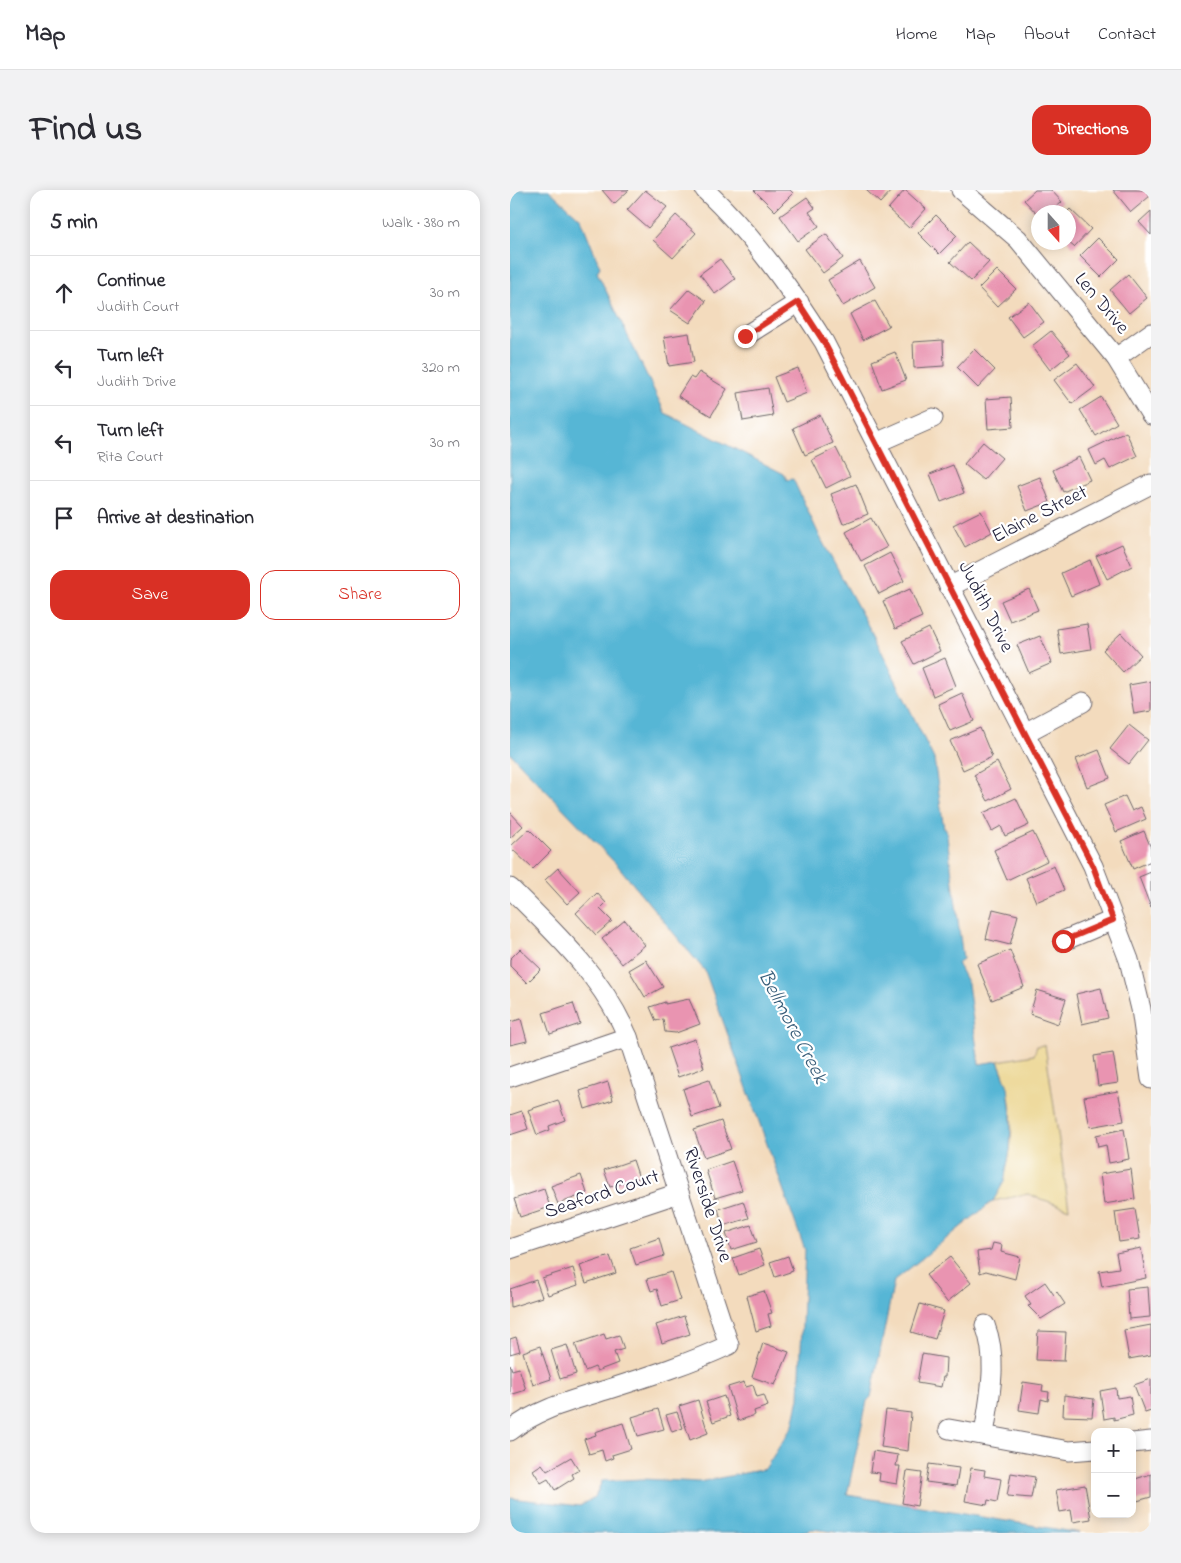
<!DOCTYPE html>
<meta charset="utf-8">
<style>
body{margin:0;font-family:"Indie Flower",sans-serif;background:#f2f2f3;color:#2b2b33}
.controls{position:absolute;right:15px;bottom:15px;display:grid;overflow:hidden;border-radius:10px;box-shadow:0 2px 12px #0003}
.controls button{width:45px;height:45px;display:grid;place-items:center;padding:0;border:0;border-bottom:1px solid #e1e1e2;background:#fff;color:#2b2b33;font:25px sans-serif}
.compass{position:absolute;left:521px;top:15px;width:45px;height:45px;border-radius:50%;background:#fff;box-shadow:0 2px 12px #0003;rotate:159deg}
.stop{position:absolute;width:15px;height:15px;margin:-11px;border:4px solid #d93025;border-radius:50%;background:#fff}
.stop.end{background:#d93025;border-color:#fff;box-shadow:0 1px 5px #0008}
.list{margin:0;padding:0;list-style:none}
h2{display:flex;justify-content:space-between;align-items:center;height:65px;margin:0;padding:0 20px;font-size:21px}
h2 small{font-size:16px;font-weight:400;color:#7c7c81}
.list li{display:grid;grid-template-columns:32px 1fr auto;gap:15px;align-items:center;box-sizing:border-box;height:75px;padding:0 20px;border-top:1px solid #e1e1e2}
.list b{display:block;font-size:19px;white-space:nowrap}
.list p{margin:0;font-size:16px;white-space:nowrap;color:#7c7c81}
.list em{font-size:16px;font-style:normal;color:#7c7c81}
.actions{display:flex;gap:10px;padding:15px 20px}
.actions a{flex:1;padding:11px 0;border:1px solid #d93025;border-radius:15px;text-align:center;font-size:18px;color:#d93025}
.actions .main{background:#d93025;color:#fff}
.icon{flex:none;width:28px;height:28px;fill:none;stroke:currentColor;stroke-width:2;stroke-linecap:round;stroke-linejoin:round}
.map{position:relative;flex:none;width:641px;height:1343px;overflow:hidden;border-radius:15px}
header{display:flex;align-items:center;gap:30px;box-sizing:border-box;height:70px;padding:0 25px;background:#fff;border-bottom:1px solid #e1e1e2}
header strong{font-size:24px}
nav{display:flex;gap:28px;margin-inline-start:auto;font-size:18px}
.intro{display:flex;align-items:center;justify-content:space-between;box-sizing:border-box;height:120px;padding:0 30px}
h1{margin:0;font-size:35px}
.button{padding:12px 22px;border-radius:15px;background:#d93025;color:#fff;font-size:18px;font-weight:700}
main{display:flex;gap:30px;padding:0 30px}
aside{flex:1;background:#fff;border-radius:15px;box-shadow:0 2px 12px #0003}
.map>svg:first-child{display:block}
</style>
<header>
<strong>Map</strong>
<nav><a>Home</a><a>Map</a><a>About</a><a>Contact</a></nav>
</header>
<div class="intro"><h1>Find us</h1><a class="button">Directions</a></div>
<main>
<aside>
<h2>5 min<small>Walk · 380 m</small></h2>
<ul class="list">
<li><svg class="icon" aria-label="ahead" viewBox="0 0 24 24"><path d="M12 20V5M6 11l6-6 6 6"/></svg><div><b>Continue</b><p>Judith Court</p></div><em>30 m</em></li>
<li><svg class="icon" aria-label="left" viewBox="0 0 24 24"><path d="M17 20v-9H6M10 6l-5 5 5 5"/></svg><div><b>Turn left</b><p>Judith Drive</p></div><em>320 m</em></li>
<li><svg class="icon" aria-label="left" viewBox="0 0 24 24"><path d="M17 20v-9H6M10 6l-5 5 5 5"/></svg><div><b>Turn left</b><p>Rita Court</p></div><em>30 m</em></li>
<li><svg class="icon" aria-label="arrive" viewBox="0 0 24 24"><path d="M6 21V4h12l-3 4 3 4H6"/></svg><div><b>Arrive at destination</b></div></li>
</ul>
<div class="actions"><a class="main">Save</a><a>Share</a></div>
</aside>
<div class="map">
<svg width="641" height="1343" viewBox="0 0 641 1343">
<rect width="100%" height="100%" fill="#fff"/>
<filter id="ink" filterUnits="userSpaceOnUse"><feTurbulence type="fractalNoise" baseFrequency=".02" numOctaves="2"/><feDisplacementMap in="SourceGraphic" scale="10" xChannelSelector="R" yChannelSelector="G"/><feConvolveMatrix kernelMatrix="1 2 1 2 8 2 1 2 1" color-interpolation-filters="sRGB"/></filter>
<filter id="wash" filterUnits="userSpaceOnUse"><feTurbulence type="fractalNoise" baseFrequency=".0096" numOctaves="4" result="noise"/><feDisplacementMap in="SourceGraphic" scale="20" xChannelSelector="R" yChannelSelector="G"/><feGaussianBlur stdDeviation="1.12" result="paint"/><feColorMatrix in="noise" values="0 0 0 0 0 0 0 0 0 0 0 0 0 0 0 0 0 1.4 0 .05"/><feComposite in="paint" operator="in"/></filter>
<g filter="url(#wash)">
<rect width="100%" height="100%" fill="#f3dbbd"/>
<path fill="#eeda9e" stroke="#887e6c" d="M535,855l24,164 -41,-15 -35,7c23,-41 25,-97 5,-140l36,-6 3,-9z"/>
<path fill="#57b6d5" stroke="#3c6c88" d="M0,0h39l32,29 19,48 -3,5 68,141 119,61 3,6 6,-1 28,60 57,105 56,115 10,70h2l17,130 -6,4 11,21 11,80 19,-3 10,26 3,29 -1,34 -6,32 -11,19 -99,80 -23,116 -4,4 -20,94 233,38h-236l-32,-4 -15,4h-287v-35l70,8 15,-9 7,-16 41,-2 56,3 66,-13 28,-44 6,-27 6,-148 -100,-279 -87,-105 -108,-113z"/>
<g id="blocks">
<g fill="#e994b1">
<path d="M92,0h27l-15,14z"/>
<path d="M135,0l22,17 -19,21 -21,-18z"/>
<path d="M244,0h36l3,3 -18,18z"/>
<path d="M356,0h26l-12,13z"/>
<path d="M395,0l21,19 -17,19 -21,-19z"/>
<path d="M525,0h16l11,12 -11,10h-13v3l-14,-15z"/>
<path d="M603,0h33l4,6 -19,16z"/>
<path d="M297,7l8,11 -6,4 10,14 -21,15 -18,-25z"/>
<path d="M560,19l21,20 -17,18 -6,-5 -1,-30z"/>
<path d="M641,21v24l-12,-13z"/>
<path d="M166,25l20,18 -23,25 -20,-18z"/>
<path d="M426,25l21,21 -18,18 -21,-21z"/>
<path d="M316,44l17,24 -20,15 -18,-24z"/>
<path d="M588,48l21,21 -18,18 -21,-21z"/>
<path d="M458,52l21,20 -18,19 -21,-19z"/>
<path d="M210,69l15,20 -20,15 -15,-20z"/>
<path d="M350,71l15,26 -32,19 -15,-26z"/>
<path d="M487,80l19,19 -19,18 -18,-19z"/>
<path d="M618,84l19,24 -18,15 -19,-23z"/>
<path d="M179,99l17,12 -16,22 -20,-13z"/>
<path d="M365,111l14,25 -26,14 -13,-26z"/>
<path d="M519,112l15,20 -21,15 -15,-20z"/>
<path d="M541,141l19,23 -20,16 -18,-24z"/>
<path d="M179,143l5,29 -25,4 -5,-29z"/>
<path d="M433,150l1,26 -30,2 -1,-26z"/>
<path d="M464,159l21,21 -17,18 -21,-21z"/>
<path d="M385,162l11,28 -24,9 -10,-28z"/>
<path d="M567,173l18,24 -23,17 -18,-24z"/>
<path d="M288,178l9,25 -23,9 -10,-25z"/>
<path d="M189,182l28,17 -16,27 -33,-20 12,-19 4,2z"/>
<path d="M258,198l5,28 -30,5 -5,-28z"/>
<path d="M501,207l2,30 -25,2 -2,-30z"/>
<path d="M591,207l16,26 -21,13 -16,-26z"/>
<path d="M310,225l13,28 -28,12 -12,-27z"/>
<path d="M616,242l11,24 -27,13 -5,-9 -9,5 -7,-15z"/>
<path d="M473,252l19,16 -19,22 -19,-16z"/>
<path d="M326,258l14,28 -24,12 -14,-28z"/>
<path d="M569,267l11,23 -27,12 -10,-22z"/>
<path d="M443,275l11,28 -23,9 -11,-28z"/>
<path d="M530,287l10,25 -23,9 -10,-25z"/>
<path d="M346,294l12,30 -25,10 -12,-30z"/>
<path d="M471,321l11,21 -27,15 -12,-22z"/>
<path d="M361,328l16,29 -26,14 -15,-29z"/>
<path d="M612,354l10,22 -25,13 -11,-23z"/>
<path d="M380,363l14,28 -25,13 -14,-28z"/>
<path d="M580,370l9,24 -28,12 -10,-23z"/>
<path d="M400,399l12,28 -27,12 -12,-28z"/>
<path d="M519,399l9,21 -28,11 -9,-20z"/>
<path d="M577,434l4,25 -30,5 -4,-25z"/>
<path d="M419,438l11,23 -26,13 -12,-23z"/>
<path d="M611,443l20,22 -18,17 -20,-22z"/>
<path d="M530,446l12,27 -23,10 -12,-28z"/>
<path d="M435,468l11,28 -23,10 -11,-28z"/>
<path d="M641,491v30l-17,3 -5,-29z"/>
<path d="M452,503l12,28 -24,10 -12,-27z"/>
<path d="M619,535l19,15 -19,24 -19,-15z"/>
<path d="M470,538l12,29 -29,13 -13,-29z"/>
<path d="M589,560l11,28 -23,9 -11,-28z"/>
<path d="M487,572l14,27 -23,12 -14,-26z"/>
<path d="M615,606l7,15 9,-4 5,12 -30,13 -12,-27z"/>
<path d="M506,608l13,27 -24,11 -4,-10 -9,5 -9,-18z"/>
<path d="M0,622l13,14 -13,12z"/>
<path d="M19,639l22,22 -18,18 -23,-22z"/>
<path d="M634,641l7,17v13l-18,8 -12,-28z"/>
<path d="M523,642l14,29 -40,19 -13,-30z"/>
<path d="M544,676l10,24 -28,12 -10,-24z"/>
<path d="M48,678l22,24 -13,12 -22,-24z"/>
<path d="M641,682v36l-12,-31z"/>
<path d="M87,703l9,10 -6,6 12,12 -16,14 -20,-22z"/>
<path d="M483,719l25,6 -8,30 -24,-6z"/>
<path d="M115,730l20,25 -23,19 -20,-25z"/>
<path d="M10,759l21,20 -14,14 -17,-17v-7z"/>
<path d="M500,760l14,37 -32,13 -15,-36z"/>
<path d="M136,770l17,27 -18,10 -16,-27z"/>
<path d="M591,798l7,30 -26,6 -6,-30z"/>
<path d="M527,800l29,9 -8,25 -28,-10z"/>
<path d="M179,809l11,25 -24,9 -11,-1 -2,-13 -7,2 -6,-14 15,-5v2z"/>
<path d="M63,813l7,21 -30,10 -7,-21z"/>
<path d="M11,829l6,22 -17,4v-23z"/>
<path d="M185,849l9,29 -26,9 -10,-29z"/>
<path d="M603,863l5,30 -20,3 -4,-30z"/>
<path d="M199,890l10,28 -27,9 -9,-28z"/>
<path d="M98,892l5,18 -28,9 -5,-18z"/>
<path d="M608,901l6,30 -34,6 -6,-30z"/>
<path d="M48,910l7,20 -16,6 1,4 -13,5 -9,-25z"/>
<path d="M12,921l6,18 -18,6v-20z"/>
<path d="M211,931l10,28 -27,9 -10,-28z"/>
<path d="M614,939l5,30 -20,4 -3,-18 -8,2 -2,-12z"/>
<path d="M123,970l6,18 -29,9 -6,-17z"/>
<path d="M222,971l10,29 -27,8 -9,-28z"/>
<path d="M621,979l4,30 -31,5 -4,-30z"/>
<path d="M71,985l6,18 -29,11 -7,-18z"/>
<path d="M34,999l6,18 -30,10 -6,-18z"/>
<path d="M233,1011l6,17 -26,8 -5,-17z"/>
<path d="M625,1019l5,30 -21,3 -4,-30z"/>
<path d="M241,1035l6,17 -26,8 -5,-17z"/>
<path d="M149,1048l5,18 -28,9 -6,-17z"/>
<path d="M483,1053l9,2 -1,7 19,5 -5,22 -29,-8 -6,2 -3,-21 14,-2z"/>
<path d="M631,1058l5,30 -44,9 -3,-16 20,-3 -3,-15z"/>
<path d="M249,1059l6,16 -26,10 -6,-17z"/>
<path d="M100,1066l6,17 -30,10 -6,-17z"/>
<path d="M278,1066l5,15 -18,6 -5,-15z"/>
<path d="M440,1067l21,26 -24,19 -21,-27z"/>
<path d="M63,1078l5,17 -30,10 -6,-17z"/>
<path d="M161,1082l9,28 -18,6 -5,-17 -6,2 -4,-12z"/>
<path d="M26,1090l6,17 -31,10 -1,-18z"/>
<path d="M535,1092l9,13 3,-3 8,12 -24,15 -13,-13 3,-1 -6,-9z"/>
<path d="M638,1097l2,30 -21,2 -2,-30z"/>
<path d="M254,1101l8,22 -4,1 3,12 -15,5 -9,-35z"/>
<path d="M410,1114l24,7 -9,28 -24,-7z"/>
<path d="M174,1126l6,18 -28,9 -6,-18z"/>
<path d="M641,1135v30l-22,4 -5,-29z"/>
<path d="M528,1141l28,1 -2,29 -28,-1z"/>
<path d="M94,1144l2,5 13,-4 5,14 -10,3 4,11 -21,8 -2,-4 -10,4 -10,-27z"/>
<path d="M6,1147l4,14 -10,3v-15z"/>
<path d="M253,1153l26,9 -14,33 -23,-8z"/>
<path d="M57,1155l9,29 -16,5 -9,-29z"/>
<path d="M30,1156l11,33 -18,6 -10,-33z"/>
<path d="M412,1164l24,4 -1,19h-2l-2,10 -24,-4z"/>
<path d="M0,1174l2,6 7,-2 7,22 -16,5z"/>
<path d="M641,1189v32l-6,2 -11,-28z"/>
<path d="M234,1192l2,5 7,-2 4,12 7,-2 4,11 -14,5 1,4 -17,6 -10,-34z"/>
<path d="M513,1192l20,3 -1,6 7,1 -1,9 -7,-2 -2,14 -20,-3z"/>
<path d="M606,1198l1,10 13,-2 3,19 -19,5v-3l-10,2 -4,-28z"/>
<path d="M554,1205l30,4 -2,18 -29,-1z"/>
<path d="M214,1206l6,20 -17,6 -7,-20z"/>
<path d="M188,1210l10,33 -18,7 -11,-34z"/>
<path d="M148,1219l6,20 -26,7 -6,-19z"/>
<path d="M376,1220l25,3 -3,38 -27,-4z"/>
<path d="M167,1222l6,16 -11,4 -6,-17z"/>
<path d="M113,1233l8,26 -19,6 1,3 -8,3 -3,-11 -13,4 -5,-15 12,-4 -1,-3z"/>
<path d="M363,1261l25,4 -2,11h4l-3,18 -18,-3 1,-8 -10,-1z"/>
<path d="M61,1267l8,13 -7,4 2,4 -19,12 -7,-11 -7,4 -8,-13 9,-6 5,7z"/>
<path d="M419,1274l30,4 -3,18 -30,-4z"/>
<path d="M461,1278l14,2 -1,6 17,3 -4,23 -9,-2 -1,5 -22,-4z"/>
<path d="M397,1281l15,2 -5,33 -15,-3z"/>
<path d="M501,1283l24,4 -4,21 -24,-2z"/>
<path d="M641,1284v23l-14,4 -5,-21z"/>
<path d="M575,1295l6,34 -18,3 -2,-12 -11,2 -4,-22z"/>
</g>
</g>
</g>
<g filter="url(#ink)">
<use href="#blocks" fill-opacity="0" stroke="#6b6368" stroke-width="1"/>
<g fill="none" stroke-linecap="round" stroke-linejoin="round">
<g stroke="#6b6368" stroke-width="21">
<g id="minor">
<path d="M195,0c49,47 83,95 119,152l269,524 36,94 12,49 10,70"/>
<path d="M451,0l57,49 98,119 35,57"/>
<path d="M235,146l54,-34"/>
<path d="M606,168l35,-25"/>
<path d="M366,253l57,-25"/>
<path d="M439,397l202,-103"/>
<path d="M515,543l58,-31"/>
<path d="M0,698c46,46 92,88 118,149l101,308c-39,18 -79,31 -120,44 -35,11 -70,19 -99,42"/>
<path d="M553,751l50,-21"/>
<path d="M0,887l118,-40"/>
<path d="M0,1059l169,-56"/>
<path d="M439,1239l120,22 26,-2"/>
<path d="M474,1245c5,-36 15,-74 1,-110"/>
<path d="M622,1253l19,-2"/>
</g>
</g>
<use href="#minor" stroke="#fff" stroke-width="19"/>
</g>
</g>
<g fill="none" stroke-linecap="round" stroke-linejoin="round" filter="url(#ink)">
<path stroke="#d93025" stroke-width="6" d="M235,146l53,-34 26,40 52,101 217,423 20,54 -50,21"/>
</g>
<g text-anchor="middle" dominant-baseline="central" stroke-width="4.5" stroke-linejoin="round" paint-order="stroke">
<g font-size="20" fill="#22223b" stroke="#fff">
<text transform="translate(591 114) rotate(50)">Len Drive</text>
<text transform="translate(530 325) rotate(-27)">Elaine Street</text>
<text transform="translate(475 417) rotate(63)">Judith Drive</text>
<text transform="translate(92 1005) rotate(-18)">Seaford Court</text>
<text transform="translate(197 1015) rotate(72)">Riverside Drive</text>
</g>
<g font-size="21" font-style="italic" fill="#375d79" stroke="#fff">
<text transform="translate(282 837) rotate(62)">Bellmore Creek</text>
</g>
</g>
</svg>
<div class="controls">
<button>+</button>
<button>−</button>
</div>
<svg class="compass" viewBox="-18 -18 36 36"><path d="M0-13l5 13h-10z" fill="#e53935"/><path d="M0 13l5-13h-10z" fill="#7c7c81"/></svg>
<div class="stop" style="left:553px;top:751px"></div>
<div class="stop end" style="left:235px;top:146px"></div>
</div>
</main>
